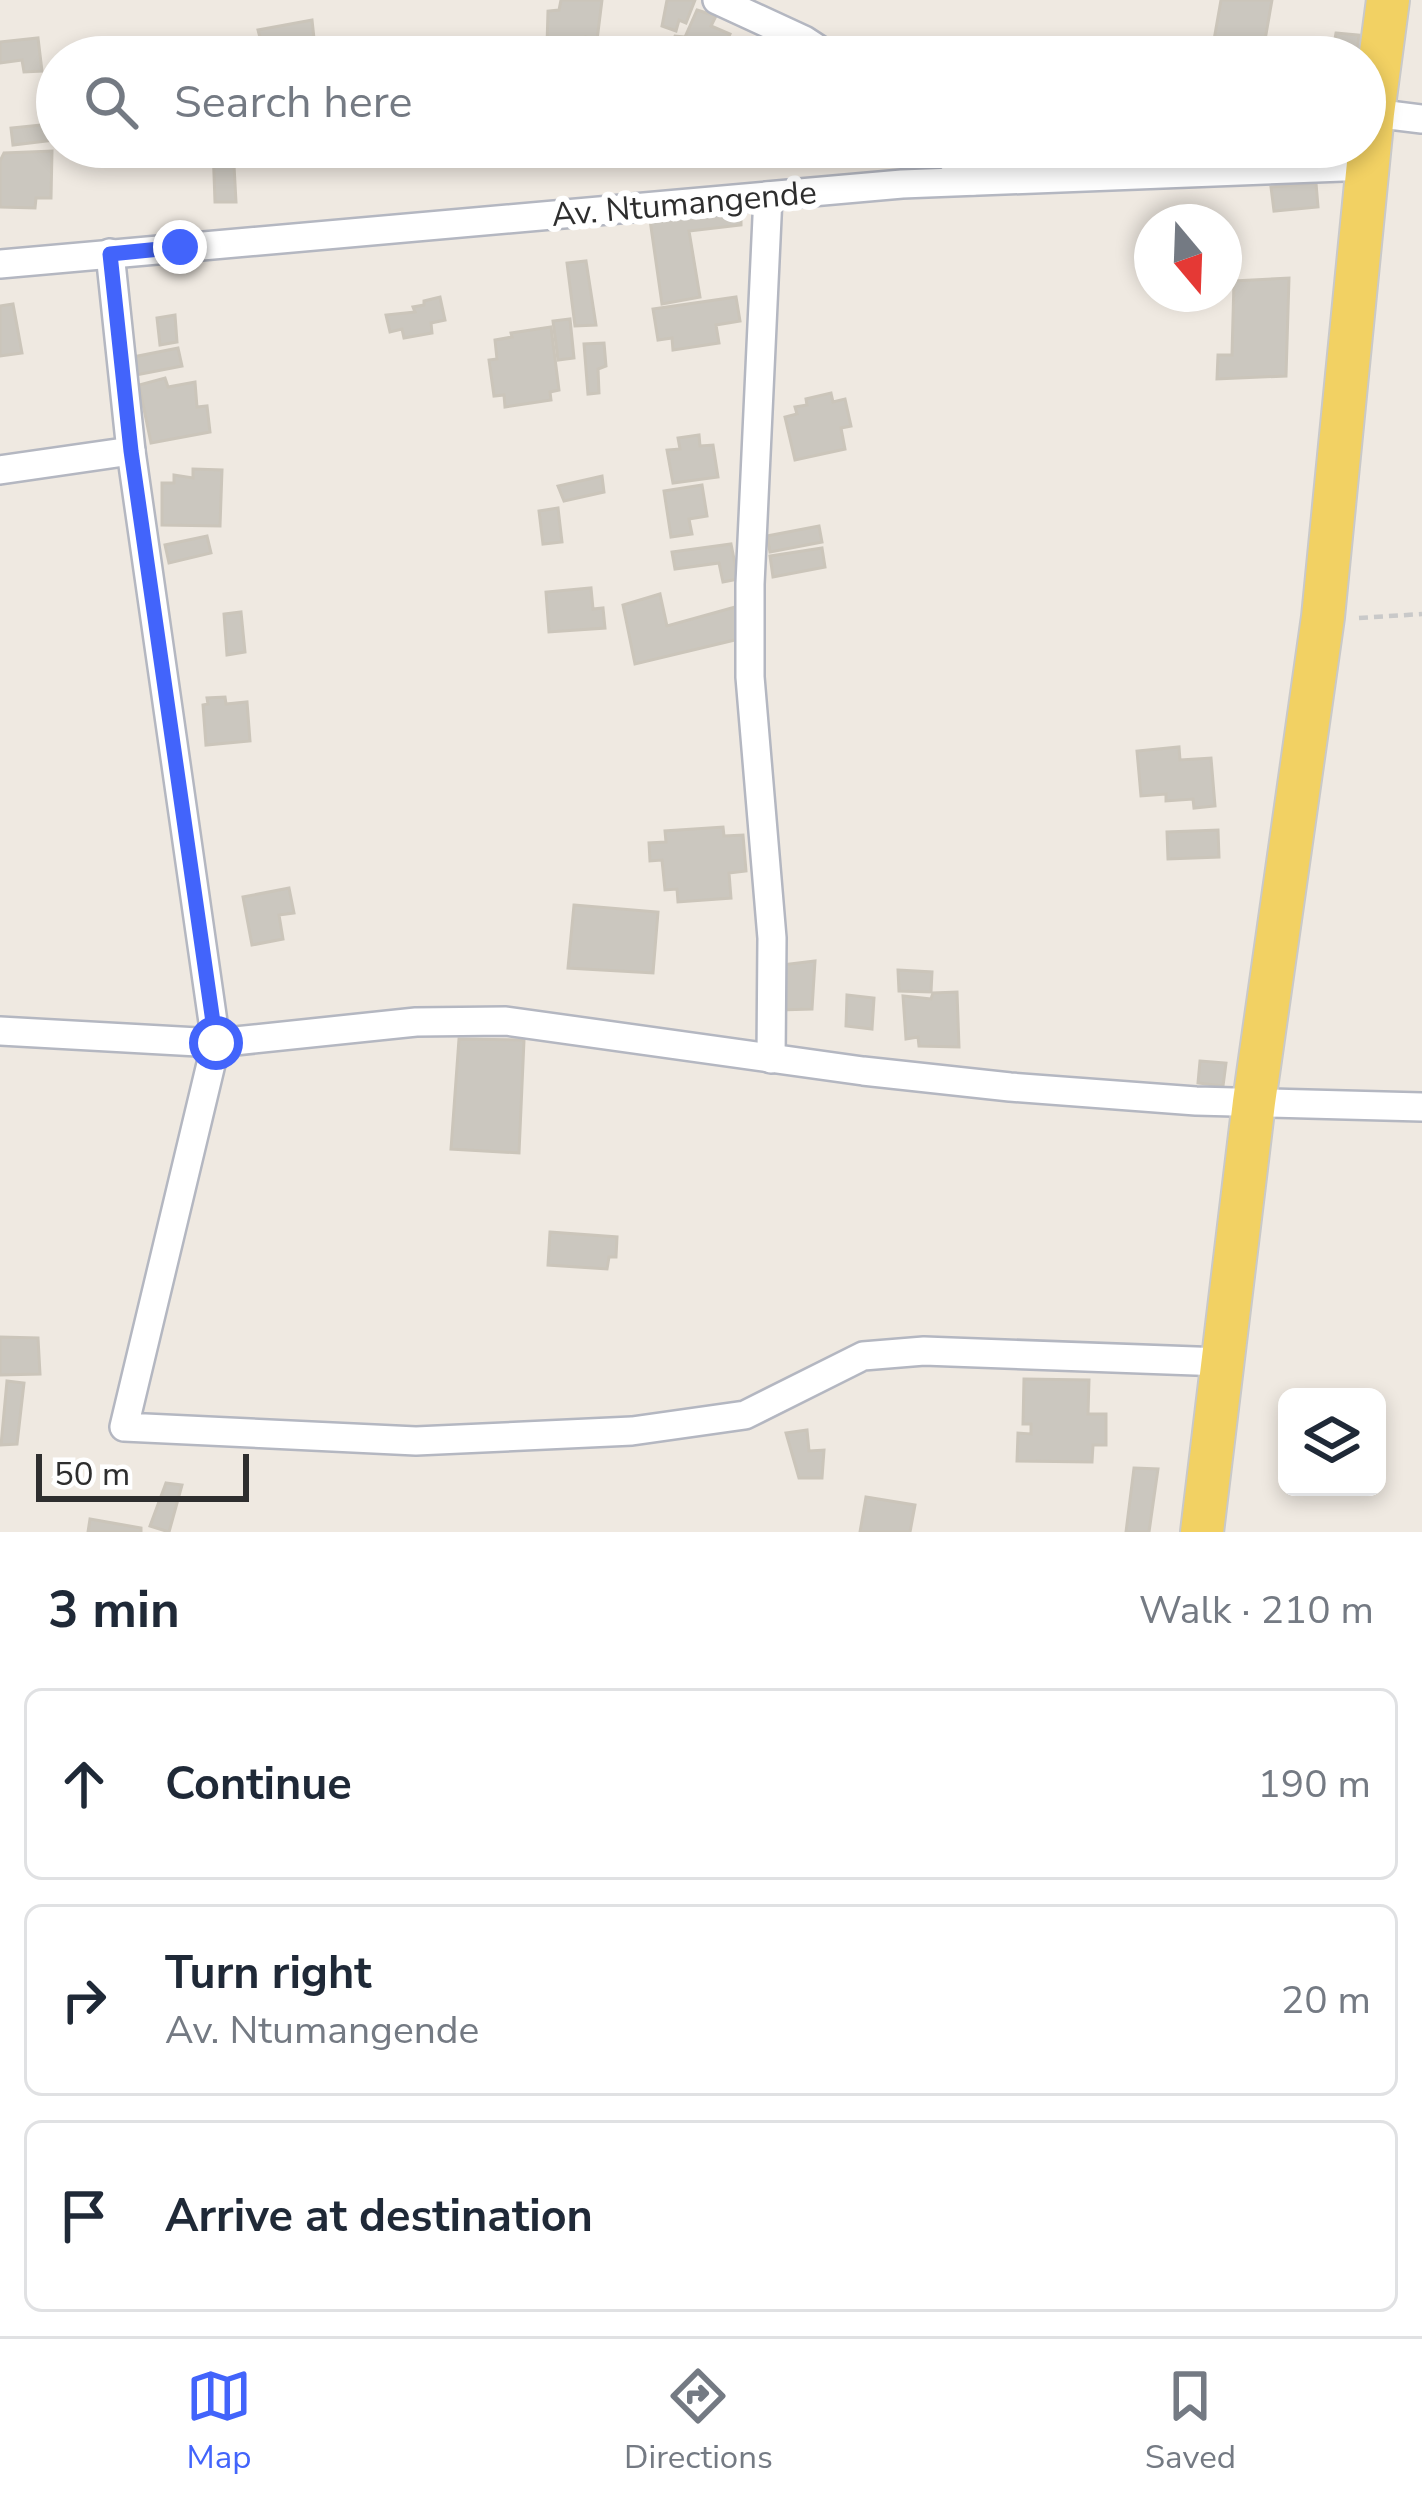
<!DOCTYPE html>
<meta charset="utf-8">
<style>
body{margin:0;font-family:"Nunito Sans",sans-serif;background:#f6f6f7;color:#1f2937}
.controls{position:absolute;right:36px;bottom:36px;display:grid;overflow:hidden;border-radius:18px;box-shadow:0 6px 18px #0003}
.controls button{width:108px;height:108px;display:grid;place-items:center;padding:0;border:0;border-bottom:3px solid #e0e1e3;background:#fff;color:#1f2937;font:60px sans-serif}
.compass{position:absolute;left:1134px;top:204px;width:108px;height:108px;border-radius:50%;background:#fff;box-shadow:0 6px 18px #0003;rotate:161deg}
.scale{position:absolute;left:36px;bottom:30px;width:213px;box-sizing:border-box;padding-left:12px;border:6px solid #2e2e2e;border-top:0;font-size:33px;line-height:42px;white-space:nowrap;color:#2e2e2e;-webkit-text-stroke:9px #fff;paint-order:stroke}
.stop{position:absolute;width:36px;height:36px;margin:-27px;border:9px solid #4264fb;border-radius:50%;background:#fff}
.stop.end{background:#4264fb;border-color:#fff;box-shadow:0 3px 12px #0008}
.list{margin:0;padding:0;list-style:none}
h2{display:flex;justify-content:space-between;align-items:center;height:156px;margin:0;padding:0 48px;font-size:51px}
h2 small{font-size:39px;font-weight:400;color:#747a83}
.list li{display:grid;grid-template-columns:78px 1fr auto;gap:36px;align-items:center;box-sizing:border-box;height:192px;margin:0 24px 24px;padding:0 24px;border:3px solid #e0e1e3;border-radius:18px}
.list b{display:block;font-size:45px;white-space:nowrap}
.list p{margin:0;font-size:39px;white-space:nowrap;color:#747a83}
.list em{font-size:39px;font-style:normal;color:#747a83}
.icon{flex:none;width:66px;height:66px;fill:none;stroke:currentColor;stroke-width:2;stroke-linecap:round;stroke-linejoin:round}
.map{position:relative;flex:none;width:1422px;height:1532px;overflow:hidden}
.search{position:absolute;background:#fff;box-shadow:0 6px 18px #0003;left:36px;right:36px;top:36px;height:132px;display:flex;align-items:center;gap:30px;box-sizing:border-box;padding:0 42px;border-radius:66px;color:#747a83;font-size:45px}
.sheet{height:804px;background:#fff}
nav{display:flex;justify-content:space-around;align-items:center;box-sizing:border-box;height:168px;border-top:3px solid #e0e1e3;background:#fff;font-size:33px;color:#747a83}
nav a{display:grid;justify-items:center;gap:6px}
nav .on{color:#4264fb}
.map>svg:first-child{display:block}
</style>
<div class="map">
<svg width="1422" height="1532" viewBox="0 0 1422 1532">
<rect width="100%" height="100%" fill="#efe9e1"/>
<g fill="#cbc7bf" stroke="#cbc5ba" stroke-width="3">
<path d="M561,0h41l-5,40 -11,-3 -2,11 -37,-3 1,-34 11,-1z"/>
<path d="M667,0h28l-9,23 -7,-3 -3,11 -14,-5z"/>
<path d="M1221,0h51l-10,57h-51z"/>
<path d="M697,10l19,6 -5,10 19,8 -10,23 -53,-4 8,-17 10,1z"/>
<path d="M312,20l4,37h-46l-1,-5 -5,1 -6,-23z"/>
<path d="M1336,33l23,2 -2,19 -24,-4z"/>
<path d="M38,38l4,33 -18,1 -2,-12 -22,3v-21z"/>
<path d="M52,124l3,16 -42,5 -2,-17z"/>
<path d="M213,147h20l3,55h-21z"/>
<path d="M754,147h47l2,11 -48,3z"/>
<path d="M52,151l-1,47h-15l-1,10 -35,-1v-46l4,-8z"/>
<path d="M1316,183l2,24 -44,4 -3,-24z"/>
<path d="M741,205v20l-52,6 11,66 -38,7 -12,-84z"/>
<path d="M586,261l10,64 -21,1 -8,-63z"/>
<path d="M1289,278l-3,98 -69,3 1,-24h14l2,-74z"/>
<path d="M440,297l5,23 -14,3 1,10 -28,5 -2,-9 -12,3 -4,-17 29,-3 -2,-5 11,-2v-4z"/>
<path d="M736,297l4,24 -24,4 3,18 -46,7 -1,-12 -14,2 -5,-31z"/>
<path d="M13,304l9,49 -22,3v-50z"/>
<path d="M175,315l2,27 -17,3 -3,-27z"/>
<path d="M570,319l4,39 -16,2 -5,-39z"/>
<path d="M551,327l8,63 -9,2 1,8 -46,7 -1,-12 -10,1 -5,-36 8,-1 -2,-19 17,-3 -1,-4z"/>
<path d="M604,343l2,23 -8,3 1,24 -11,1 -4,-50z"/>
<path d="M178,348l4,18 -46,9 -3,-18z"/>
<path d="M165,378l3,9 27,-5 2,25 10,-1 3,26 -59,11 -12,-58z"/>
<path d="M831,393l2,9 12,-3 6,27 -10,2 4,21 -50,11 -10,-43 12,-3 -2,-7 12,-2 -1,-6z"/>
<path d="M699,435l1,11 13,-1 5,32 -45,6 -6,-33 13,-1 -2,-11z"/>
<path d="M193,469l29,1 -2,56 -58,-1v-42h12v-8l19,3z"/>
<path d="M602,476l2,16 -40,9 -6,-15z"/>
<path d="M702,485l5,31 -18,3 3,15 -21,3 -7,-46z"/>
<path d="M558,508l4,34 -19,2 -4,-33z"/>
<path d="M819,526l3,16 -52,10 -3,-16z"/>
<path d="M207,536l4,17 -42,10 -4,-18z"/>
<path d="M731,544l7,35 -15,3 -4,-19 -44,6 -3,-17z"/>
<path d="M822,548l3,19 -52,10 -3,-21z"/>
<path d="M591,588l2,21 10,-1 2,20 -56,4 -3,-40z"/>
<path d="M660,594l7,32 72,-20 4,32 -108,26 -12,-59z"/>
<path d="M241,612l4,40 -18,3 -3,-41z"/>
<path d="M225,697l1,7 21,-2 3,39 -44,4 -3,-40 5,-1 -1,-6z"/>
<path d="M1179,747l1,13 31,-2 4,48 -21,2 -1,-9 -27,2v-7l-25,2 -4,-45z"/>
<path d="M723,827l1,9 19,-1 3,36 -17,2 2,25 -53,4 -1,-13 -12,1 -3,-30 -12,1 -1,-18 17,-1 -1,-11z"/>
<path d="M1218,830l1,27 -51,2 -1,-27z"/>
<path d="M289,888l5,25 -15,2 4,24 -31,6 -9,-48z"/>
<path d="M574,905l84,7 -5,61 -85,-5z"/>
<path d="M815,961l-3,48 -33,1 2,-45z"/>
<path d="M898,970l34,2 -1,20 -32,-1z"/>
<path d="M957,992l2,55 -40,-1 -1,-9 -12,2 -3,-43 28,3 2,-6z"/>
<path d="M847,995l27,3 -2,31 -26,-3z"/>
<path d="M459,1039l65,1 -5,113 -68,-4z"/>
<path d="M1200,1061l26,2 -3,23 -25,-3z"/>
<path d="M550,1232l67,5 -1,20h-7l-2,12 -59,-4z"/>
<path d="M0,1337l38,1 2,36 -40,1z"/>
<path d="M1024,1379l65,1 -1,34h18v31h-13l-1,17 -75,-1 1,-28 13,1v-10h-8z"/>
<path d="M7,1381l17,2 -7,61 -16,1z"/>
<path d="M807,1430l2,21 15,-1 -2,28h-23l-13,-45z"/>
<path d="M1134,1468l24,1 -9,63h-23z"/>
<path d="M166,1483l16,2 -13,47 -19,-6z"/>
<path d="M866,1497l49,8 -5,27h-50z"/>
<path d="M90,1519l51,9v4h-53z"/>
</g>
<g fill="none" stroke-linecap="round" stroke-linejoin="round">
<g stroke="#b4b7c1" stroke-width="32">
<g id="minor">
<path d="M717,0l87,40 26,17"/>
<path d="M1373,113l49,6"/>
<path d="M940,147l33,34"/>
<path d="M768,196l-18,388v93l22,261 -1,121"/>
<path d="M110,253l21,198 85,592 -92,384 292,14 216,-10 113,-16 118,-59 61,-5 299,11"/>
<path d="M0,264l902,-80 468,-18"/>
<path d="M0,470l131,-19"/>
<path d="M0,1031l216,12 200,-21 90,-1 357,50 147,16 186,14 226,6"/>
</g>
</g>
<g stroke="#c9c9c9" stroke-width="46">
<path id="primary" d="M1202,1532l52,-430 69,-485 50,-504 15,-113"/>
</g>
<path stroke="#c9c9c9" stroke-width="4.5" stroke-dasharray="9 6" stroke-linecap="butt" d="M1359,618l63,-4"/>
<use href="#minor" stroke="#fff" stroke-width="27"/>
<use href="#primary" stroke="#f2d163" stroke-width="42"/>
</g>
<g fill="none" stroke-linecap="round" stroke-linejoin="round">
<path stroke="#4264fb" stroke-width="15" d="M180,247l-70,7 21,197 85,592"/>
</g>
<g text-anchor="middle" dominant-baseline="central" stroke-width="12" stroke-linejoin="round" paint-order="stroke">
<g font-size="33" fill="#2e2e2e" stroke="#fff">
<text transform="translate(684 204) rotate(-5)">Av. Ntumangende</text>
</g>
</g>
</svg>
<div class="controls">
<button><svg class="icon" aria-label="layers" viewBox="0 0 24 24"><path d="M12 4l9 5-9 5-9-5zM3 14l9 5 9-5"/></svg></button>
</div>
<svg class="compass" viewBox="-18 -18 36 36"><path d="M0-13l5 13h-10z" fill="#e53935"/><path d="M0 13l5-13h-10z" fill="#747a83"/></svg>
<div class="scale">50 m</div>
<div class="stop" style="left:216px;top:1043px"></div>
<div class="stop end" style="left:180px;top:247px"></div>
<div class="search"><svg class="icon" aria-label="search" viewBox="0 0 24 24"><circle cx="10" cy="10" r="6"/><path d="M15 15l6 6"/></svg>Search here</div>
</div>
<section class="sheet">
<h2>3 min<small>Walk · 210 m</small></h2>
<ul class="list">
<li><svg class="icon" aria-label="ahead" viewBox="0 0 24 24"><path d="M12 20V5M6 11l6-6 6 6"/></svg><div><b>Continue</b></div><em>190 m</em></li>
<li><svg class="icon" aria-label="right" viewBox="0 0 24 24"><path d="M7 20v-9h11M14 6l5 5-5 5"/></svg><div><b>Turn right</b><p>Av. Ntumangende</p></div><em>20 m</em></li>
<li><svg class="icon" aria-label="arrive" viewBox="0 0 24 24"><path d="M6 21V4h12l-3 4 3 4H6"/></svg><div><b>Arrive at destination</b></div></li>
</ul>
</section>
<nav>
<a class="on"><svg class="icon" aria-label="map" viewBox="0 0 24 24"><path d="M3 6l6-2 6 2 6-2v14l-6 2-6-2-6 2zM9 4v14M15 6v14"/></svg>Map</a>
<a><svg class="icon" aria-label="directions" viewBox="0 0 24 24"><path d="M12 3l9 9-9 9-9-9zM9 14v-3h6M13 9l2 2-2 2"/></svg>Directions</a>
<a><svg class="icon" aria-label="saved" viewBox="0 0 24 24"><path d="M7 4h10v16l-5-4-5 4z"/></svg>Saved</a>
</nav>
